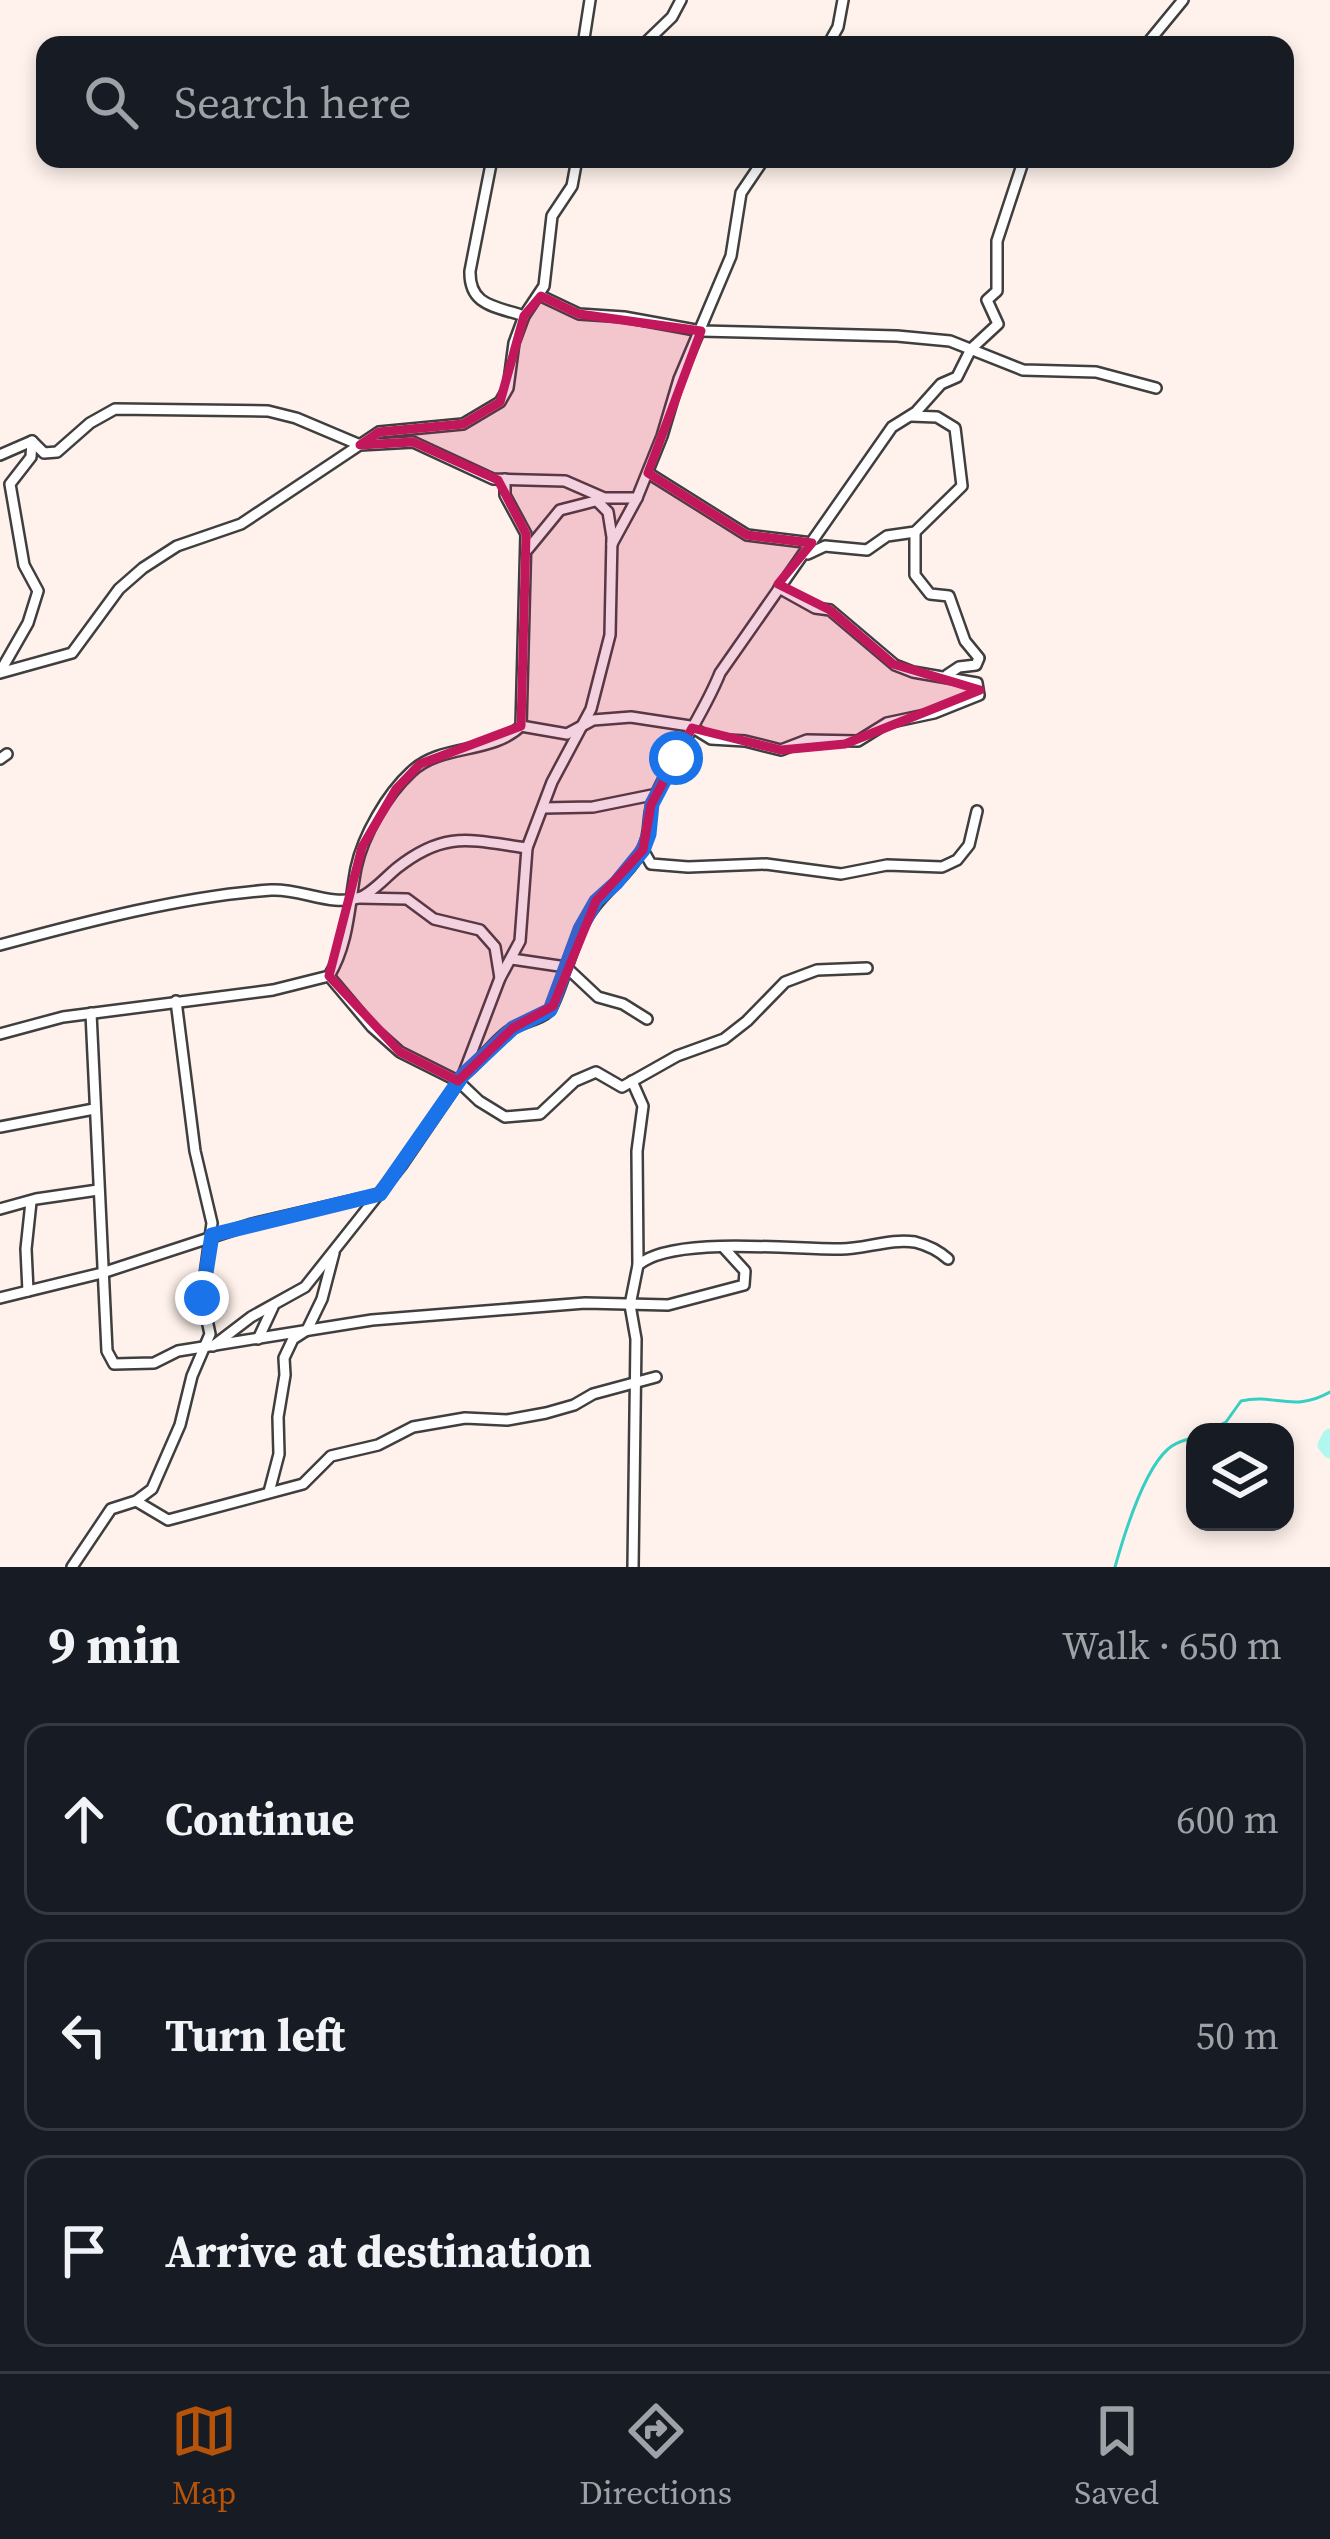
<!DOCTYPE html>
<meta charset="utf-8">
<style>
body{margin:0;font-family:"Source Serif 4",serif;background:#20242c;color:#f1f3f6}
.controls{position:absolute;right:36px;bottom:36px;display:grid;overflow:hidden;border-radius:24px;box-shadow:0 6px 18px #0003}
.controls button{width:108px;height:108px;display:grid;place-items:center;padding:0;border:0;border-bottom:3px solid #363941;background:#171b24;color:#f1f3f6;font:60px sans-serif}
.stop{position:absolute;width:36px;height:36px;margin:-27px;border:9px solid #1a73e8;border-radius:50%;background:#fff}
.stop.end{background:#1a73e8;border-color:#fff;box-shadow:0 3px 12px #0008}
.list{margin:0;padding:0;list-style:none}
h2{display:flex;justify-content:space-between;align-items:center;height:156px;margin:0;padding:0 48px;font-size:51px}
h2 small{font-size:39px;font-weight:400;color:#9ea1a6}
.list li{display:grid;grid-template-columns:78px 1fr auto;gap:36px;align-items:center;box-sizing:border-box;height:192px;margin:0 24px 24px;padding:0 24px;border:3px solid #363941;border-radius:24px}
.list b{display:block;font-size:45px;white-space:nowrap}
.list em{font-size:39px;font-style:normal;color:#9ea1a6}
.icon{flex:none;width:66px;height:66px;fill:none;stroke:currentColor;stroke-width:2;stroke-linecap:round;stroke-linejoin:round}
.map{position:relative;flex:none;width:1330px;height:1567px;overflow:hidden}
.search{position:absolute;background:#171b24;box-shadow:0 6px 18px #0003;left:36px;right:36px;top:36px;height:132px;display:flex;align-items:center;gap:30px;box-sizing:border-box;padding:0 42px;border-radius:24px;color:#9ea1a6;font-size:45px}
.sheet{height:804px;background:#171b24}
nav{display:flex;justify-content:space-around;align-items:center;box-sizing:border-box;height:168px;border-top:3px solid #363941;background:#171b24;font-size:33px;color:#9ea1a6}
nav a{display:grid;justify-items:center;gap:6px}
nav .on{color:#b45309}
.map>svg:first-child{display:block}
</style>
<div class="map">
<svg width="1330" height="1567" viewBox="0 0 1330 1567">
<rect width="100%" height="100%" fill="#fff2ec"/>
<g fill="none" stroke-linecap="round" stroke-linejoin="round">
<g stroke="#36cfc3" stroke-width="3">
<path d="M1206,1432l20,-10 15,-21c34,-8 52,12 89,-9"/>
<path d="M1115,1567c9,-32 28,-96 53,-118 7,-7 18,-9 27,-12"/>
</g>
<path stroke="#b0f7f0" stroke-width="15" d="M1330,1436l-5,9 5,6"/>
<g stroke="#3f3f3f" stroke-width="14">
<g id="minor">
<path d="M583,45l7,-45"/>
<path d="M643,45l29,-28 9,-17"/>
<path d="M828,45l10,-18 5,-27"/>
<path d="M1146,45l37,-45"/>
<path d="M492,159l-22,112c-1,35 25,35 54,45"/>
<path d="M541,296l38,18 45,3 77,14 196,5 53,5 73,29 73,2 60,16"/>
<path d="M0,455l32,-14 12,12 13,-1 33,-29 25,-14 153,2 28,7 64,27 53,-3 80,37 72,2 39,17h33l25,-62 17,-57 52,-123 10,-63 23,-34"/>
<path d="M648,473l99,62 65,8"/>
<path d="M915,532v43l15,19 19,2 16,45 14,17 -3,7 -17,2 -12,8"/>
<path d="M612,544l25,-46"/>
<path d="M528,549l32,-39 39,-10"/>
<path d="M808,554l17,-8 42,4 20,-14 28,-4 47,-46 -7,-58 -18,-11 -26,-1"/>
<path d="M0,672l28,-49 10,-32 -14,-26 -14,-81 21,-27 1,-16"/>
<path d="M0,673l72,-20 47,-64 24,-21 34,-22 64,-22 138,-92 84,-8 37,-22 8,-14 6,-45 10,-27 20,-30 8,-70 20,-30 5,-27"/>
<path d="M521,726l46,8 26,-14 38,-3 59,9 21,13 34,2 36,9 26,-10 51,1 29,-18 47,-10 45,-18 -2,-12 -64,-11 -18,-7 -65,-55 -15,-2 -36,-20"/>
<path d="M0,759l7,-5"/>
<path d="M543,808l50,-1 64,-13"/>
<path d="M643,850l8,14 37,3 78,-3 75,10 46,-9 55,2 15,-7 12,-15 8,-34"/>
<path d="M359,898l48,1 27,20 46,11 15,17 5,31"/>
<path d="M0,945c85,-23 183,-49 271,-55 30,-2 61,18 90,7 12,-5 26,-21 36,-29 48,-38 73,-28 130,-20"/>
<path d="M512,959l54,8 32,30 25,7 24,15"/>
<path d="M329,976l43,51 28,25 58,29 21,20 26,16 35,-3 35,-33 21,-9 26,15 55,-31 47,-17 23,-18 38,-39 32,-12 50,-2"/>
<path d="M91,1013l16,338 7,13 40,-1 24,-12 194,-31 213,-17 83,2 76,-20 1,-14 -21,-23"/>
<path d="M0,1034l63,-17 210,-27 56,-14c20,-33 20,-71 27,-108 7,-33 31,-74 55,-96 30,-29 80,-17 110,-46l5,-192 -21,-39v-16"/>
<path d="M463,1075c19,-14 32,-38 54,-49 10,-5 25,-7 33,-16 9,-12 23,-67 33,-85 15,-31 46,-48 61,-79 7,-14 3,-30 9,-45 19,-44 49,-83 67,-128l172,-246 24,-15 25,-28 16,-7 14,-28 27,-25 -11,-24 10,-9v-50l27,-82"/>
<path d="M632,1081l11,25 -6,45 1,113"/>
<path d="M0,1127l94,-18"/>
<path d="M0,1209l36,-10 62,-9"/>
<path d="M28,1291l-2,-42 5,-47"/>
<path d="M0,1298l102,-25 150,-49 128,-30"/>
<path d="M258,1339l15,-32"/>
<path d="M213,1346l38,-29 54,-30 96,-121 62,-91 37,-97 20,-37 7,-93 25,-66 39,-73 19,-74 2,-98 -4,-25 -11,-11"/>
<path d="M269,1492l10,-38 -1,-37 7,-42 -1,-17 9,-19 14,-9 15,-31 12,-46"/>
<path d="M136,1501l32,19 135,-36 28,-28 47,-11 35,-18 52,-9 42,2 39,-7 28,-8 19,-11 63,-17"/>
<path d="M72,1567l39,-58 25,-8 16,-12 28,-64 12,-49 18,-42 -8,-37 10,-74 -17,-72 -19,-150"/>
<path d="M633,1567l3,-228 -6,-34 8,-40c35,-30 157,-15 203,-16 24,0 50,-11 74,-7 12,3 24,9 33,17"/>
</g>
</g>
<use href="#minor" stroke="#fff" stroke-width="9"/>
</g>
<g fill="none" stroke-linecap="round" stroke-linejoin="round">
<path stroke="#1a73e8" stroke-width="15" d="M202,1298l10,-63 168,-41 83,-119 50,-47 37,-18 30,-81 16,-28 20,-18 27,-33 6,-16 3,-30 24,-46"/>
</g>
<path fill="#c2185b" fill-opacity="0.2" stroke="#c2185b" stroke-width="9" stroke-linejoin="round" d="M541,296l38,18 122,17 -53,142 99,62 65,8 -34,41 52,26 63,54 87,26 -135,54 -64,6 -89,-22 -41,77 -8,45 -47,51 -43,105 -40,22 -55,53 -58,-29 -71,-76 33,-129 34,-58 24,-25 101,-38 5,-192 -28,-54 -85,-38 -53,3 19,-13 84,-8 37,-22 24,-86z"/>
</svg>
<div class="controls">
<button><svg class="icon" aria-label="layers" viewBox="0 0 24 24"><path d="M12 4l9 5-9 5-9-5zM3 14l9 5 9-5"/></svg></button>
</div>
<div class="stop" style="left:676px;top:758px"></div>
<div class="stop end" style="left:202px;top:1298px"></div>
<div class="search"><svg class="icon" aria-label="search" viewBox="0 0 24 24"><circle cx="10" cy="10" r="6"/><path d="M15 15l6 6"/></svg>Search here</div>
</div>
<section class="sheet">
<h2>9 min<small>Walk · 650 m</small></h2>
<ul class="list">
<li><svg class="icon" aria-label="ahead" viewBox="0 0 24 24"><path d="M12 20V5M6 11l6-6 6 6"/></svg><div><b>Continue</b></div><em>600 m</em></li>
<li><svg class="icon" aria-label="left" viewBox="0 0 24 24"><path d="M17 20v-9H6M10 6l-5 5 5 5"/></svg><div><b>Turn left</b></div><em>50 m</em></li>
<li><svg class="icon" aria-label="arrive" viewBox="0 0 24 24"><path d="M6 21V4h12l-3 4 3 4H6"/></svg><div><b>Arrive at destination</b></div></li>
</ul>
</section>
<nav>
<a class="on"><svg class="icon" aria-label="map" viewBox="0 0 24 24"><path d="M3 6l6-2 6 2 6-2v14l-6 2-6-2-6 2zM9 4v14M15 6v14"/></svg>Map</a>
<a><svg class="icon" aria-label="directions" viewBox="0 0 24 24"><path d="M12 3l9 9-9 9-9-9zM9 14v-3h6M13 9l2 2-2 2"/></svg>Directions</a>
<a><svg class="icon" aria-label="saved" viewBox="0 0 24 24"><path d="M7 4h10v16l-5-4-5 4z"/></svg>Saved</a>
</nav>
